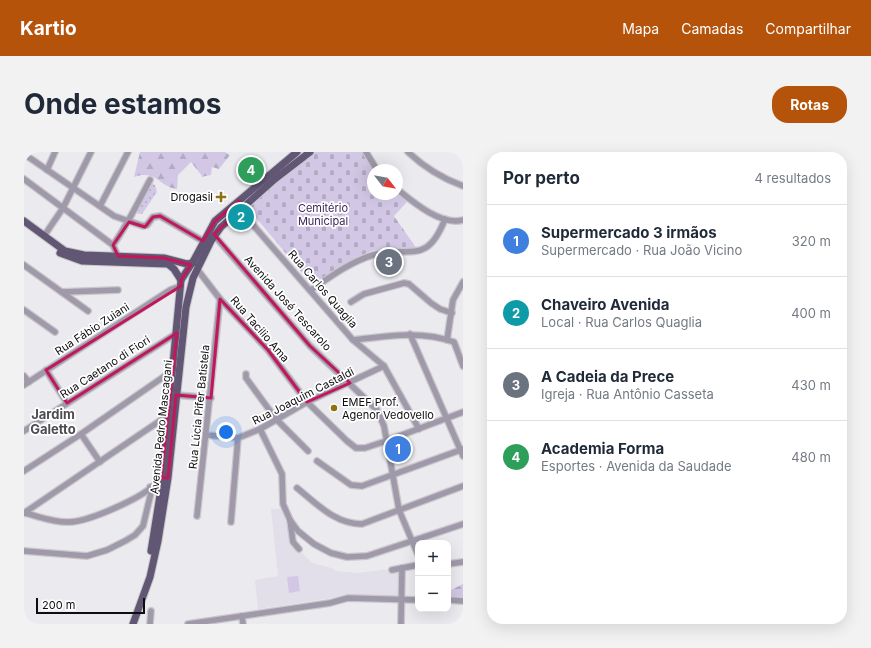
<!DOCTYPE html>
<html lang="pt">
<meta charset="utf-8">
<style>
body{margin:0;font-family:Inter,sans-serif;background:#f2f2f3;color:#1f2937}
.controls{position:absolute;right:12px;bottom:12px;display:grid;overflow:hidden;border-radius:8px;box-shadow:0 4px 16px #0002}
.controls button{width:36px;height:36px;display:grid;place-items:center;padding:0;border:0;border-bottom:1px solid #e0e1e3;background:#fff;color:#1f2937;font:20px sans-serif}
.compass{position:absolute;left:343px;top:12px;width:36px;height:36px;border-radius:50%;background:#fff;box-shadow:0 4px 16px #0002;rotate:121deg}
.scale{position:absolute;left:12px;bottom:10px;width:109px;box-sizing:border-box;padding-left:4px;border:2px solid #0e0d0f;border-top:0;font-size:11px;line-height:14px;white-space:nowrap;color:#0e0d0f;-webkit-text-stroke:3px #fff;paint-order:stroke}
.you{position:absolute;left:202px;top:280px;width:14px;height:14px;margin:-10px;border:3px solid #fff;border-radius:50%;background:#1a73e8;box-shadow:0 0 0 6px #1a73e833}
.badge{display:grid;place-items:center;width:26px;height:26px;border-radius:50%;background:#b45309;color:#fff;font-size:13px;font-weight:700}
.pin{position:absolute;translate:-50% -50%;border:2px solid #fff;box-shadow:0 1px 4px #0006}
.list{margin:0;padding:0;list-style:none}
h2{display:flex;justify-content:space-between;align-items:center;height:52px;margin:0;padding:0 16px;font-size:17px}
h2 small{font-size:13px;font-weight:400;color:#747a83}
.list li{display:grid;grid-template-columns:26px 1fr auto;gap:12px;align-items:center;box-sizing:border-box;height:72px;padding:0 16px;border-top:1px solid #e0e1e3}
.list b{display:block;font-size:15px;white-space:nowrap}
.list p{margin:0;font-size:13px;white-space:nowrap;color:#747a83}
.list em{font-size:13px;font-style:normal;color:#747a83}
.map{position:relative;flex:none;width:439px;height:472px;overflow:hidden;border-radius:16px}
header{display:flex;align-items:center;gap:24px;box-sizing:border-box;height:56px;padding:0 20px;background:#b45309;color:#fff}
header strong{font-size:19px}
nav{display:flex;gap:22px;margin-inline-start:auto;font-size:14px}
.intro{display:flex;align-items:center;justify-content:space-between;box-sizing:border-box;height:96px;padding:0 24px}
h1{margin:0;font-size:28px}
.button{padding:10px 18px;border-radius:16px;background:#b45309;color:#fff;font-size:14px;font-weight:700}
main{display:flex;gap:24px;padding:0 24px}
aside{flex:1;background:#fff;border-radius:16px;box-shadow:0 4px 16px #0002}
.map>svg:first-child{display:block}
</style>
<header>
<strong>Kartio</strong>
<nav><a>Mapa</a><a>Camadas</a><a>Compartilhar</a></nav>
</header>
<div class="intro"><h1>Onde estamos</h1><a class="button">Rotas</a></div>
<main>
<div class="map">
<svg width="439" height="472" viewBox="0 0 439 472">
<defs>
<pattern id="forest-firs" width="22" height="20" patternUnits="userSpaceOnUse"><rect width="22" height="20" fill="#d2c8e6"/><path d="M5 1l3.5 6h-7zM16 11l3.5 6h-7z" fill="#b3abc4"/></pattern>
<pattern id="cemetery-stones" width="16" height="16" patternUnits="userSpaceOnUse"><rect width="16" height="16" fill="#d2c8e6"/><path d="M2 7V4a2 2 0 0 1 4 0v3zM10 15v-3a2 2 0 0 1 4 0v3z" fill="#b3abc4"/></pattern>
<pattern id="park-dots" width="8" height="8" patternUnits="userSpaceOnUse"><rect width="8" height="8" fill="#d2c8e6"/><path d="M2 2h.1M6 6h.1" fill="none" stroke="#b3abc4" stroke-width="1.8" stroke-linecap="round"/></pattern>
</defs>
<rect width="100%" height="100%" fill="#ebeaef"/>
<path fill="#e2deea" d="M247,357h11l10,34 20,20 19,5 5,3 22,2 32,-4v3l8,-1 1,26 -47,-2 -94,14 -3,-29 23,-4z"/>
<g fill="url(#forest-firs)">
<path d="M116,0h85l5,3 -11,14 -7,-2 -1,8 -10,2 1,-1 -11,-14 -13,13 -1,14c-18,-2 -20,-20 -43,-12z"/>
<path d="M439,432v14l-15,1v-9h3z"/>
</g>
<path fill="url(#cemetery-stones)" d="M291,0h47l11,18v24h24l10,8 -13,14 23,33 -43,1 -17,7 -45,28 -64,-77 26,-24z"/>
<path fill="url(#park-dots)" d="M127,31l4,2 2,7 -15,22 -7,-1z"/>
<path fill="#d2c8e6" d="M274,424l2,15 -11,2 -2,-16z"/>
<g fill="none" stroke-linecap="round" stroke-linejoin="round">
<g stroke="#c8c7cb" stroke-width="8">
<g id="minor">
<path d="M0,0l3,4 87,60 29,10 4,-1 6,-8 7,-1 43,25"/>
<path d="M342,0l11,18"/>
<path d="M384,0c17,16 33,26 55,34"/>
<path d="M23,18l8,-18"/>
<path d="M0,27l89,66 6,14"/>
<path d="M373,37c16,13 44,37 66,31"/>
<path d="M76,54l28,-54"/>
<path d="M216,58l113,130c34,-4 68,-10 101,2l9,24"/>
<path d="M190,83l96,111 67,64 7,16 15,84 19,45"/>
<path d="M20,84l19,-28 28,-56"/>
<path d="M89,93c15,-21 25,-43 37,-65"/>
<path d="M0,113l64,46"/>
<path d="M173,117l23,30 48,51 39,52 40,39 9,7h9l21,-7 77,-29"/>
<path d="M287,138c19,-13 39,-28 62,-35 35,-11 53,13 72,-36"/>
<path d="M38,140l56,-2"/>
<path d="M327,150l13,-8 40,-11 5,1 22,19 9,6 12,4"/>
<path d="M0,158l31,22"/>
<path d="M386,182l53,122"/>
<path d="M329,188l31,26 35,63"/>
<path d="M423,188l6,-40 10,-18"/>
<path d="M22,218l21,33"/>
<path d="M222,222v4l30,41 32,32"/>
<path d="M0,224l5,6"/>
<path d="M0,233l146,-95 11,-4"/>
<path d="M152,243l35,3"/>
<path d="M236,277l22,45 1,30 7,16 8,11 16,13 17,9 16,4 20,-1 96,-32"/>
<path d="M0,279l153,-98"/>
<path d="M57,282l19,28"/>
<path d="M182,283l32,3 22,-9 47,-27 77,-36"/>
<path d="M293,309l34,24 11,1 101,-37"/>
<path d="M0,319l57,-37 91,-63"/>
<path d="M273,336c20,16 38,36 65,36l101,-38"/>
<path d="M0,361l143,-97"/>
<path d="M0,361c14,3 31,10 45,9 19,0 70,-23 84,-36 2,-2 3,-5 5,-7l7,-1"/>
<path d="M173,364l23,-217"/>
<path d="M266,368l3,22 6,7"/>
<path d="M207,370l7,-84"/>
<path d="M0,399l63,5 20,-6 18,-9 10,-6 8,-9 8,-33 -1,-6"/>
<path d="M424,412l15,-2"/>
<path d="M368,418l26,-5"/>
<path d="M424,448l15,1"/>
<path d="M218,464l1,8"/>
<path d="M126,472l1,-13"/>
<path d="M164,472l142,-21 18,-5 70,2"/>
<path d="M377,472l1,-56"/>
</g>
</g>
<g stroke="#c8c7cb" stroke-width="9">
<g id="major">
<path d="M0,69l41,30 19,4 80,3 23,6 6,-1"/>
<path d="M36,101l22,8 86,3 6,5 7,11"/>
<path d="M127,399l10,-62 20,-209 13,-20 21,-39 82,-69"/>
<path d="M109,472l17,-47 8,-36 10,-63 18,-171 7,-29 18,-37 10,-14 54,-48 35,-27"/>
</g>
</g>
<use href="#minor" stroke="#9f99aa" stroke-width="5.5"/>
<use href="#major" stroke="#615673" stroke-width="7"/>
</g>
<path fill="none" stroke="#c2185b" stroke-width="3" stroke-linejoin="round" d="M215,49l1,9 -26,24 96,112 40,37 -43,19 -39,-52 -48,-51 -9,99 -35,-3 -8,83h-7l16,-145 -110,70 -21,-33 135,-84v-6l10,-15 -27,-7 -46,-2 -5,-11 16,-23 16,5 8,-10 7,-1 43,25 12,-20z"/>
<g fill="#8c7215" stroke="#fff" stroke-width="1.5">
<path d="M195 39h4v4h4v4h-4v4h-4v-4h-4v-4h4z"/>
<circle cx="310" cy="256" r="4"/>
</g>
<g text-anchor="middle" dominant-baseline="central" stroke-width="3.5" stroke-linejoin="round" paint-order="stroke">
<g font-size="11" fill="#0e0d0f" stroke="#fff" text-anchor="end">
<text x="189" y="45">Drogasil</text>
<text x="318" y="250" text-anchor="start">EMEF Prof.<tspan x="318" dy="13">Agenor Vedovello</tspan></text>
</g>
<g font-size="11" fill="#3b2657" stroke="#fff">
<text x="299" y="56">Cemitério<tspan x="299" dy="13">Municipal</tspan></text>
</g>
<g font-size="11" fill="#0e0d0f" stroke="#fff">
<text transform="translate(299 137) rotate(49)">Rua Carlos Quaglia</text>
<text transform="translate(264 151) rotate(48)">Avenida José Tescarolo</text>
<text transform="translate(68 177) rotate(-33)">Rua Fábio Zuiani</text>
<text transform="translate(236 177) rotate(49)">Rua Tacilio Ama</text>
<text transform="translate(81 215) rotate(-33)">Rua Caetano di Fiori</text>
<text transform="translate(279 244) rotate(-27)">Rua Joaquim Castaldi</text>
<text transform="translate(175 255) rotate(-84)">Rua Lúcia Pifer Batistela</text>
<text transform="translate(137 275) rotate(-84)">Avenida Pedro Mascagani</text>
</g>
<g font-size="13" font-weight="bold" fill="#4e4c51" stroke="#fff">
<text x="29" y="262">Jardim<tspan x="29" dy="15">Galetto</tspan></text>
</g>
</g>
</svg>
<div class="controls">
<button>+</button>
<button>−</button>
</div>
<svg class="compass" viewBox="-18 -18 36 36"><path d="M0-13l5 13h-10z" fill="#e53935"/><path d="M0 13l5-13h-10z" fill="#747a83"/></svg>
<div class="scale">200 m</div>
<div class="you"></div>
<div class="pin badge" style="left:374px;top:297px;background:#3f7fe0">1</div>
<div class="pin badge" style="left:217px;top:65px;background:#0f9aa8">2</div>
<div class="pin badge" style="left:365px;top:110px;background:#6b7280">3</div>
<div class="pin badge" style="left:227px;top:18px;background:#2e9e5b">4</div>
</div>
<aside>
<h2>Por perto<small>4 resultados</small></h2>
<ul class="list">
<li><span class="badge" style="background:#3f7fe0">1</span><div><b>Supermercado 3 irmãos</b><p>Supermercado · Rua João Vicino</p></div><em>320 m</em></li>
<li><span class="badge" style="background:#0f9aa8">2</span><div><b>Chaveiro Avenida</b><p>Local · Rua Carlos Quaglia</p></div><em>400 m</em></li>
<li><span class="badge" style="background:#6b7280">3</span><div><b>A Cadeia da Prece</b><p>Igreja · Rua Antônio Casseta</p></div><em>430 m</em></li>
<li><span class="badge" style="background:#2e9e5b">4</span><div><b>Academia Forma</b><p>Esportes · Avenida da Saudade</p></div><em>480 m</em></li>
</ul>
</aside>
</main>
